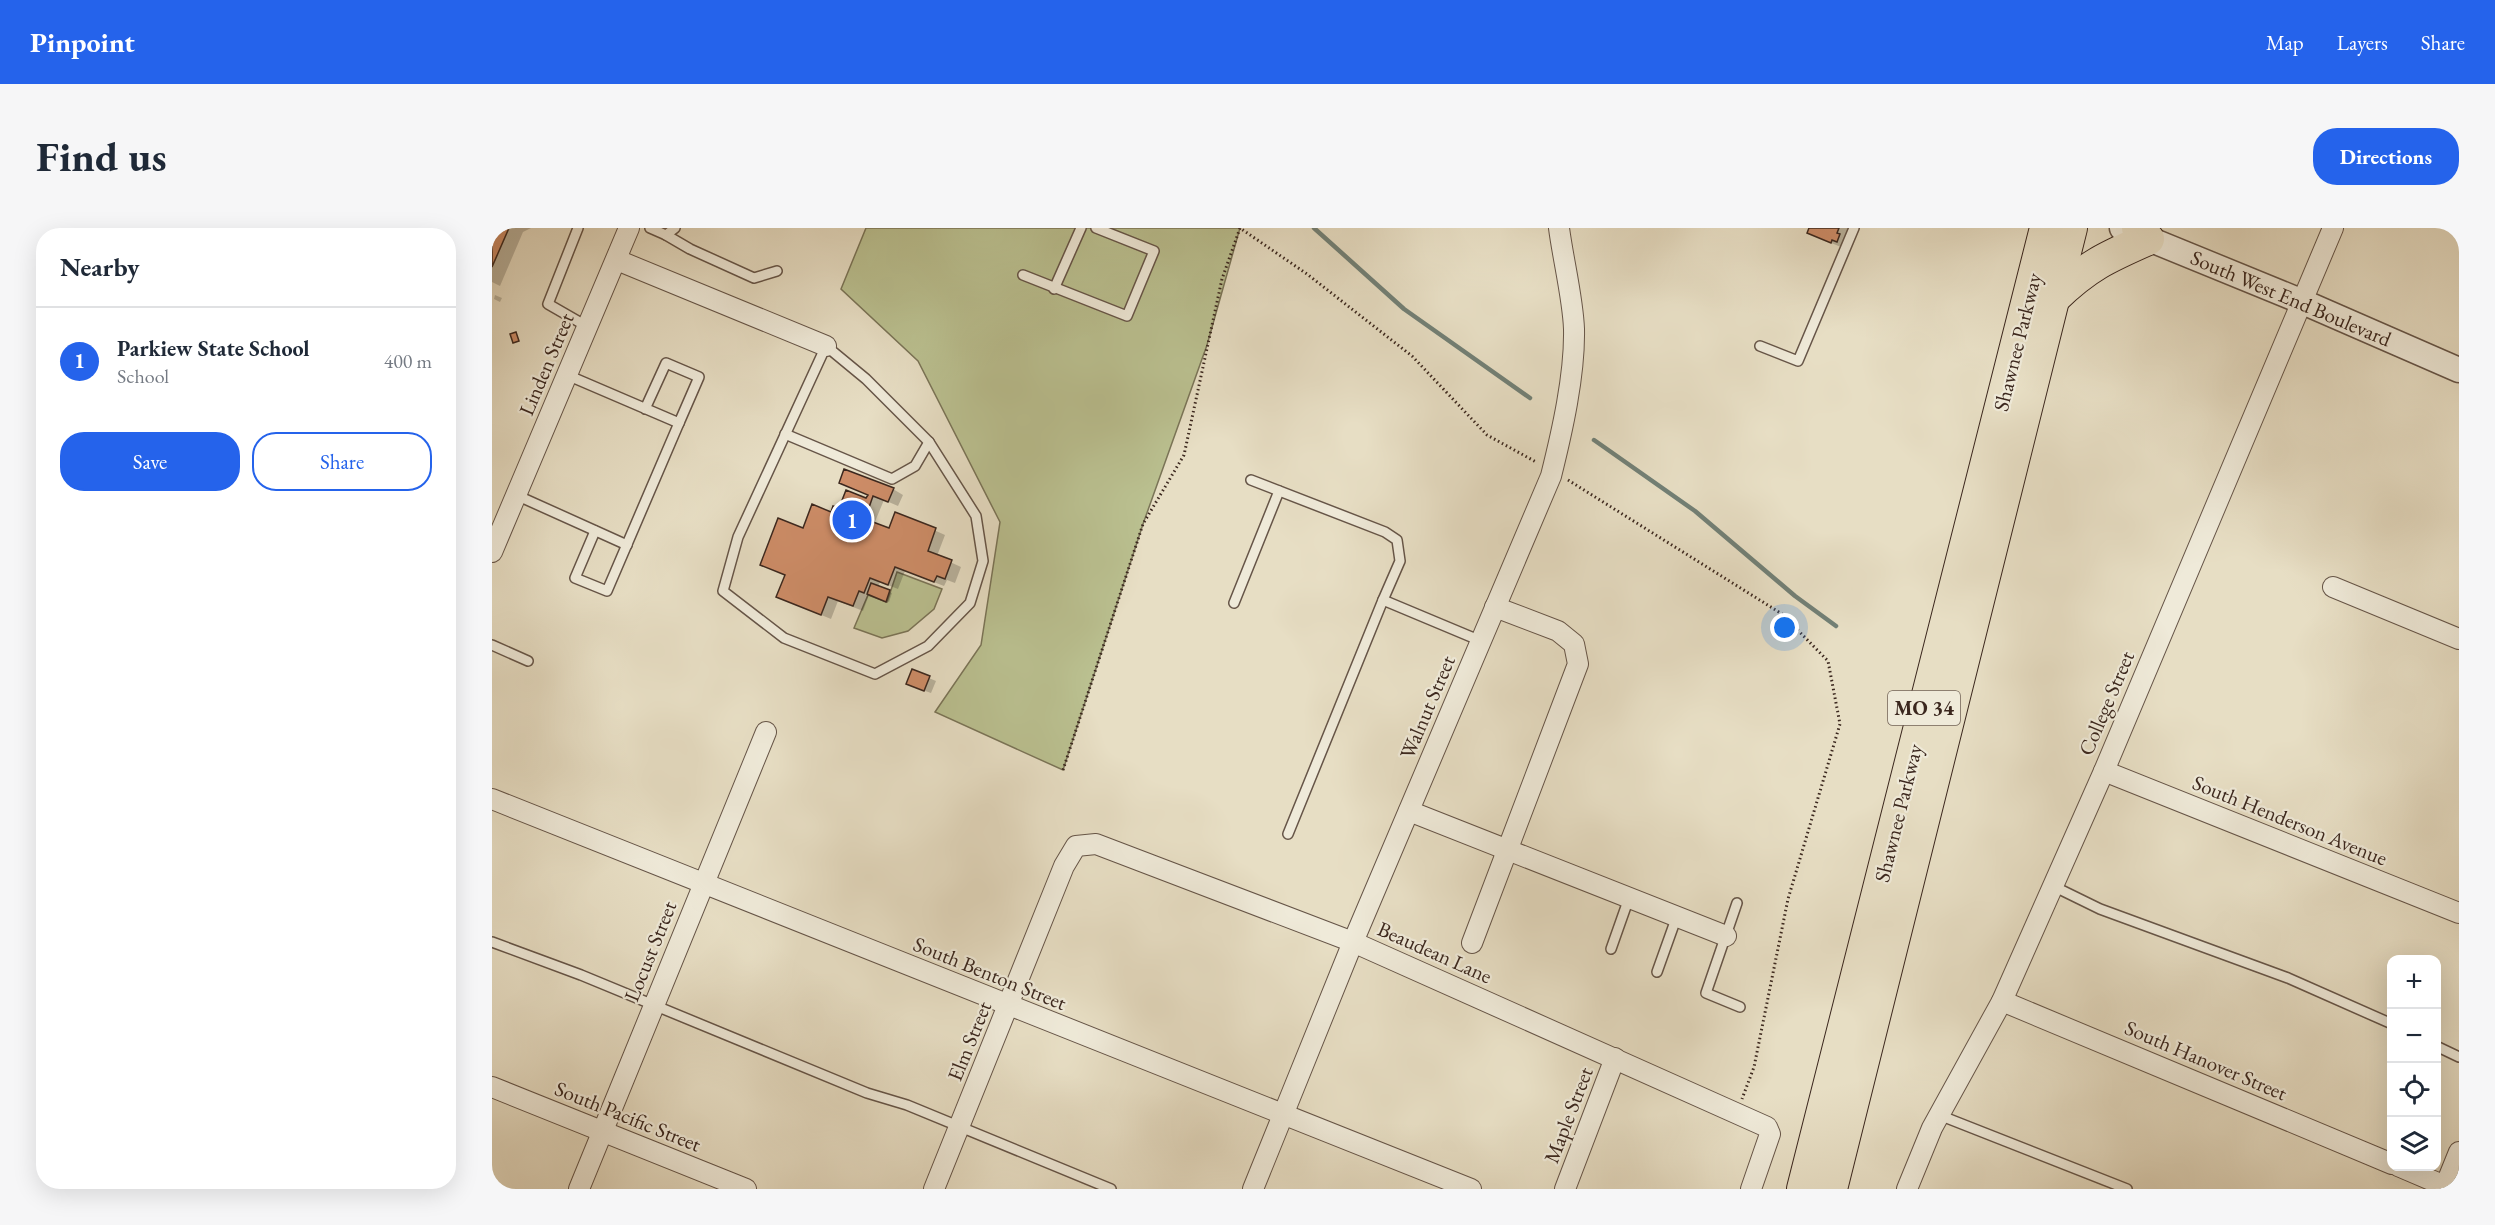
<!DOCTYPE html>
<meta charset="utf-8">
<style>
body{margin:0;font-family:"EB Garamond",serif;background:#f6f6f7;color:#1f2937}
.controls{position:absolute;right:18px;bottom:18px;display:grid;overflow:hidden;border-radius:12px;box-shadow:0 6px 24px #0002}
.controls button{width:54px;height:54px;display:grid;place-items:center;padding:0;border:0;border-bottom:2px solid #e0e1e3;background:#fff;color:#1f2937;font:30px sans-serif}
.you{position:absolute;left:1293px;top:400px;width:21px;height:21px;margin:-15px;border:4px solid #fff;border-radius:50%;background:#1a73e8;box-shadow:0 0 0 9px #1a73e833}
.badge{display:grid;place-items:center;width:39px;height:39px;border-radius:50%;background:#2563eb;color:#fff;font-size:20px;font-weight:700}
.pin{position:absolute;translate:-50% -50%;border:3px solid #fff;box-shadow:0 2px 6px #0006}
.list{margin:0;padding:0;list-style:none}
h2{display:flex;justify-content:space-between;align-items:center;height:78px;margin:0;padding:0 24px;font-size:26px}
h2 small{font-size:20px;font-weight:400;color:#747a83}
.list li{display:grid;grid-template-columns:39px 1fr auto;gap:18px;align-items:center;box-sizing:border-box;height:108px;padding:0 24px;border-top:2px solid #e0e1e3}
.list b{display:block;font-size:22px;white-space:nowrap}
.list p{margin:0;font-size:20px;white-space:nowrap;color:#747a83}
.list em{font-size:20px;font-style:normal;color:#747a83}
.actions{display:flex;gap:12px;padding:18px 24px}
.actions a{flex:1;padding:14px 0;border:2px solid #2563eb;border-radius:24px;text-align:center;font-size:21px;color:#2563eb}
.actions .main{background:#2563eb;color:#fff}
.icon{flex:none;width:33px;height:33px;fill:none;stroke:currentColor;stroke-width:2;stroke-linecap:round;stroke-linejoin:round}
.map{position:relative;flex:none;width:1967px;height:961px;overflow:hidden;border-radius:24px}
header{display:flex;align-items:center;gap:36px;box-sizing:border-box;height:84px;padding:0 30px;background:#2563eb;color:#fff}
header strong{font-size:28px}
nav{display:flex;gap:33px;margin-inline-start:auto;font-size:21px}
.intro{display:flex;align-items:center;justify-content:space-between;box-sizing:border-box;height:144px;padding:0 36px}
h1{margin:0;font-size:42px}
.button{padding:15px 27px;border-radius:24px;background:#2563eb;color:#fff;font-size:21px;font-weight:700}
main{display:flex;gap:36px;padding:0 36px}
aside{flex:1;background:#fff;border-radius:24px;box-shadow:0 6px 24px #0002}
.map>svg:first-child{display:block}
</style>
<header>
<strong>Pinpoint</strong>
<nav><a>Map</a><a>Layers</a><a>Share</a></nav>
</header>
<div class="intro"><h1>Find us</h1><a class="button">Directions</a></div>
<main>
<aside>
<h2>Nearby<small></small></h2>
<ul class="list">
<li><span class="badge">1</span><div><b>Parkiew State School</b><p>School</p></div><em>400 m</em></li>
</ul>
<div class="actions"><a class="main">Save</a><a>Share</a></div>
</aside>
<div class="map">
<svg width="1967" height="961" viewBox="0 0 1967 961">
<rect width="100%" height="100%" fill="#e7dec4"/>
<filter id="stains"><feTurbulence type="fractalNoise" baseFrequency=".00333" numOctaves="4"/><feColorMatrix values="0 0 0 0 .2 0 0 0 0 .09 0 0 0 0 .02 0 0 0 .5 -.17"/></filter>
<radialGradient id="worn" r=".72"><stop offset=".6" stop-color="#630" stop-opacity="0"/><stop offset="1" stop-color="#630" stop-opacity=".3"/></radialGradient>
<g fill="#bac090" stroke="#7a7457" stroke-width="1.5">
<path d="M374,0h374l-33,117 -64,179 -80,246 -128,-58 46,-67 19,-123 -82,-161 -77,-72z"/>
<path d="M405,344l45,17 -8,20 -26,22 -26,7 -28,-10 14,-33 19,7z"/>
</g>
<g fill="#0003">
<path d="M0,0h39l-8,4 -23,54 -8,-4z"/>
<path d="M1319,0h39l-3,19 -5,-2 -1,2 -22,-9z"/>
<path d="M3,67l7,3 -2,4 -6,-3z"/>
<path d="M349,255l52,6 10,6 -5,11 -14,-6 -10,24 16,6 6,-17 49,22 -8,21 24,11 -6,16 -8,-3 -3,6 -39,-15 -7,18 -18,-7 -2,5 14,6 -3,9 -20,-7 -6,16 -25,-10 -7,18 -53,-22 8,-22 -24,-11 42,-34 27,-16 36,-14 2,-5z"/>
<path d="M420,443l24,10 -5,12 -17,-6z"/>
</g>
<g fill="none" stroke-linecap="round" stroke-linejoin="round">
<g stroke="#728076" stroke-width="4.5">
<path d="M822,0l90,81 126,89"/>
<path d="M1102,212l101,71 100,85 41,30"/>
</g>
</g>
<g fill="#ce8d68" stroke="#3b271e" stroke-width="1.5">
<path d="M0,0h17l-17,39z"/>
<path d="M1317,0h30l-2,5 3,1 -3,8 -5,-2 -1,3 -24,-10z"/>
<path d="M24,104l3,9 -6,2 -3,-9z"/>
<path d="M352,241l50,19 -6,14 -15,-6 -8,23 24,9 6,-16 41,16 -8,23 24,9 -7,19 -8,-3 -3,6 -39,-15 -7,18 -18,-7 -6,15 -5,-2 -6,15 -25,-9 -7,18 -45,-18 9,-22 -25,-10 18,-47 25,10 9,-24 19,8 2,-6 6,2 7,-18 20,8 2,-3 -29,-12z"/>
<path d="M379,355l19,7 -4,12 -19,-8z"/>
<path d="M420,441l18,7 -6,15 -18,-7z"/>
</g>
<g fill="none" stroke-linecap="round" stroke-linejoin="round">
<g stroke="#665548" stroke-width="12">
<g id="service">
<path d="M86,0l-30,76 40,23"/>
<path d="M158,0l16,7 9,-7"/>
<path d="M174,7l24,14 64,29 23,-7"/>
<path d="M531,47l104,41 27,-65 -58,-23"/>
<path d="M562,61l27,-61"/>
<path d="M334,118l40,33 63,63 47,74 7,45 -13,42 -42,43 -53,28 -91,-36 -61,-47 15,-54z"/>
<path d="M1268,118l38,15 56,-133"/>
<path d="M75,147l112,48 20,-46 -33,-14 -21,46"/>
<path d="M293,206l107,45 23,-13 14,-24"/>
<path d="M759,252l134,52 12,8 3,21 -17,39"/>
<path d="M24,267l111,50"/>
<path d="M103,303l-20,47 32,13 72,-168"/>
<path d="M742,375l45,-112"/>
<path d="M0,417l36,16"/>
<path d="M796,606l95,-234 98,41"/>
<path d="M1561,658l47,23 188,69 104,46"/>
<path d="M1245,675l-31,90 34,14"/>
<path d="M0,714l89,33 286,118 40,12 204,84"/>
<path d="M1119,721l18,-51"/>
<path d="M1165,744l20,-56"/>
<path d="M1944,818l23,11"/>
<path d="M1447,887l188,74"/>
</g>
</g>
<g stroke="#665548" stroke-width="22">
<g id="minor">
<path d="M125,32l209,86"/>
<path d="M0,324l137,-324"/>
<path d="M1841,359l126,52"/>
<path d="M1612,543l355,142"/>
<path d="M0,571l979,390"/>
<path d="M917,583l317,125"/>
<path d="M980,715l106,-279 -4,-20 -16,-13 -63,-24"/>
<path d="M1510,773l390,163"/>
<path d="M0,859l254,102"/>
<path d="M1906,938l54,23"/>
<path d="M87,961l187,-457"/>
<path d="M442,961l130,-323 12,-20 20,-2 257,98 414,185 3,7 -19,55"/>
<path d="M761,961l100,-247 198,-466c11,-44 24,-101 23,-147 -1,-30 -11,-70 -15,-101"/>
<path d="M1073,961l50,-131"/>
<path d="M1415,961l25,-61 70,-127 102,-230 229,-543"/>
<path d="M1952,961l15,-37"/>
</g>
</g>
<g stroke="#665548" stroke-width="27">
<path id="tertiary" d="M1630,0l181,74 156,68"/>
</g>
<g stroke="#3b271e" stroke-width="34">
<g id="trunk">
<path d="M1562,70c33,-32 53,-41 94,-59l-10,-11"/>
<path d="M1311,961l243,-961"/>
<path d="M1339,961l240,-961"/>
</g>
</g>
<g stroke="#3b271e" stroke-width="3" stroke-dasharray="1.5 3" stroke-linecap="butt">
<path d="M1076,252l214,134 46,47 12,63 -52,175 -34,168 -12,32"/>
<path d="M571,542l80,-246 41,-69 38,-176 18,-51 67,46 105,82 75,79 49,27"/>
</g>
<use href="#service" stroke="#efead9" stroke-width="9"/>
<use href="#minor" stroke="#efead9" stroke-width="20"/>
<use href="#tertiary" stroke="#efead9" stroke-width="24"/>
<use href="#trunk" stroke="#e7dec4" stroke-width="32"/>
</g>
<g text-anchor="middle" dominant-baseline="central" stroke-width="4.5" stroke-linejoin="round" paint-order="stroke">
<rect fill="#efead9" stroke="#716256" stroke-width="1.5" x="1396" y="463" width="72" height="34" rx="4.5"/>
<g font-size="20" font-weight="bold" fill="#3b271e">
<text x="1432" y="480">MO 34</text>
</g>
<g font-size="21" fill="#3b271e" stroke="#efead9">
<text transform="translate(1799 70) rotate(23)">South West End Boulevard</text>
<text transform="translate(1525 114) rotate(-76)">Shawnee Parkway</text>
<text transform="translate(54 136) rotate(-67)">Linden Street</text>
<text transform="translate(1614 475) rotate(-67)">College Street</text>
<text transform="translate(935 479) rotate(-67)">Walnut Street</text>
<text transform="translate(1406 585) rotate(-76)">Shawnee Parkway</text>
<text transform="translate(1798 592) rotate(22)">South Henderson Avenue</text>
<text transform="translate(158 723) rotate(-68)">Locust Street</text>
<text transform="translate(943 724) rotate(24)">Beaudean Lane</text>
<text transform="translate(498 745) rotate(22)">South Benton Street</text>
<text transform="translate(477 813) rotate(-68)">Elm Street</text>
<text transform="translate(1714 832) rotate(23)">South Hanover Street</text>
<text transform="translate(1076 887) rotate(-69)">Maple Street</text>
<text transform="translate(136 888) rotate(22)">South Pacific Street</text>
</g>
</g>
<rect width="100%" height="100%" filter="url(#stains)"/>
<rect width="100%" height="100%" fill="url(#worn)"/>
</svg>
<div class="controls">
<button>+</button>
<button>−</button>
<button><svg class="icon" aria-label="locate" viewBox="0 0 24 24"><circle cx="12" cy="12" r="6"/><path d="M12 2v4M12 18v4M2 12h4M18 12h4"/></svg></button>
<button><svg class="icon" aria-label="layers" viewBox="0 0 24 24"><path d="M12 4l9 5-9 5-9-5zM3 14l9 5 9-5"/></svg></button>
</div>
<div class="you"></div>
<div class="pin badge" style="left:360px;top:292px">1</div>
</div>
</main>
